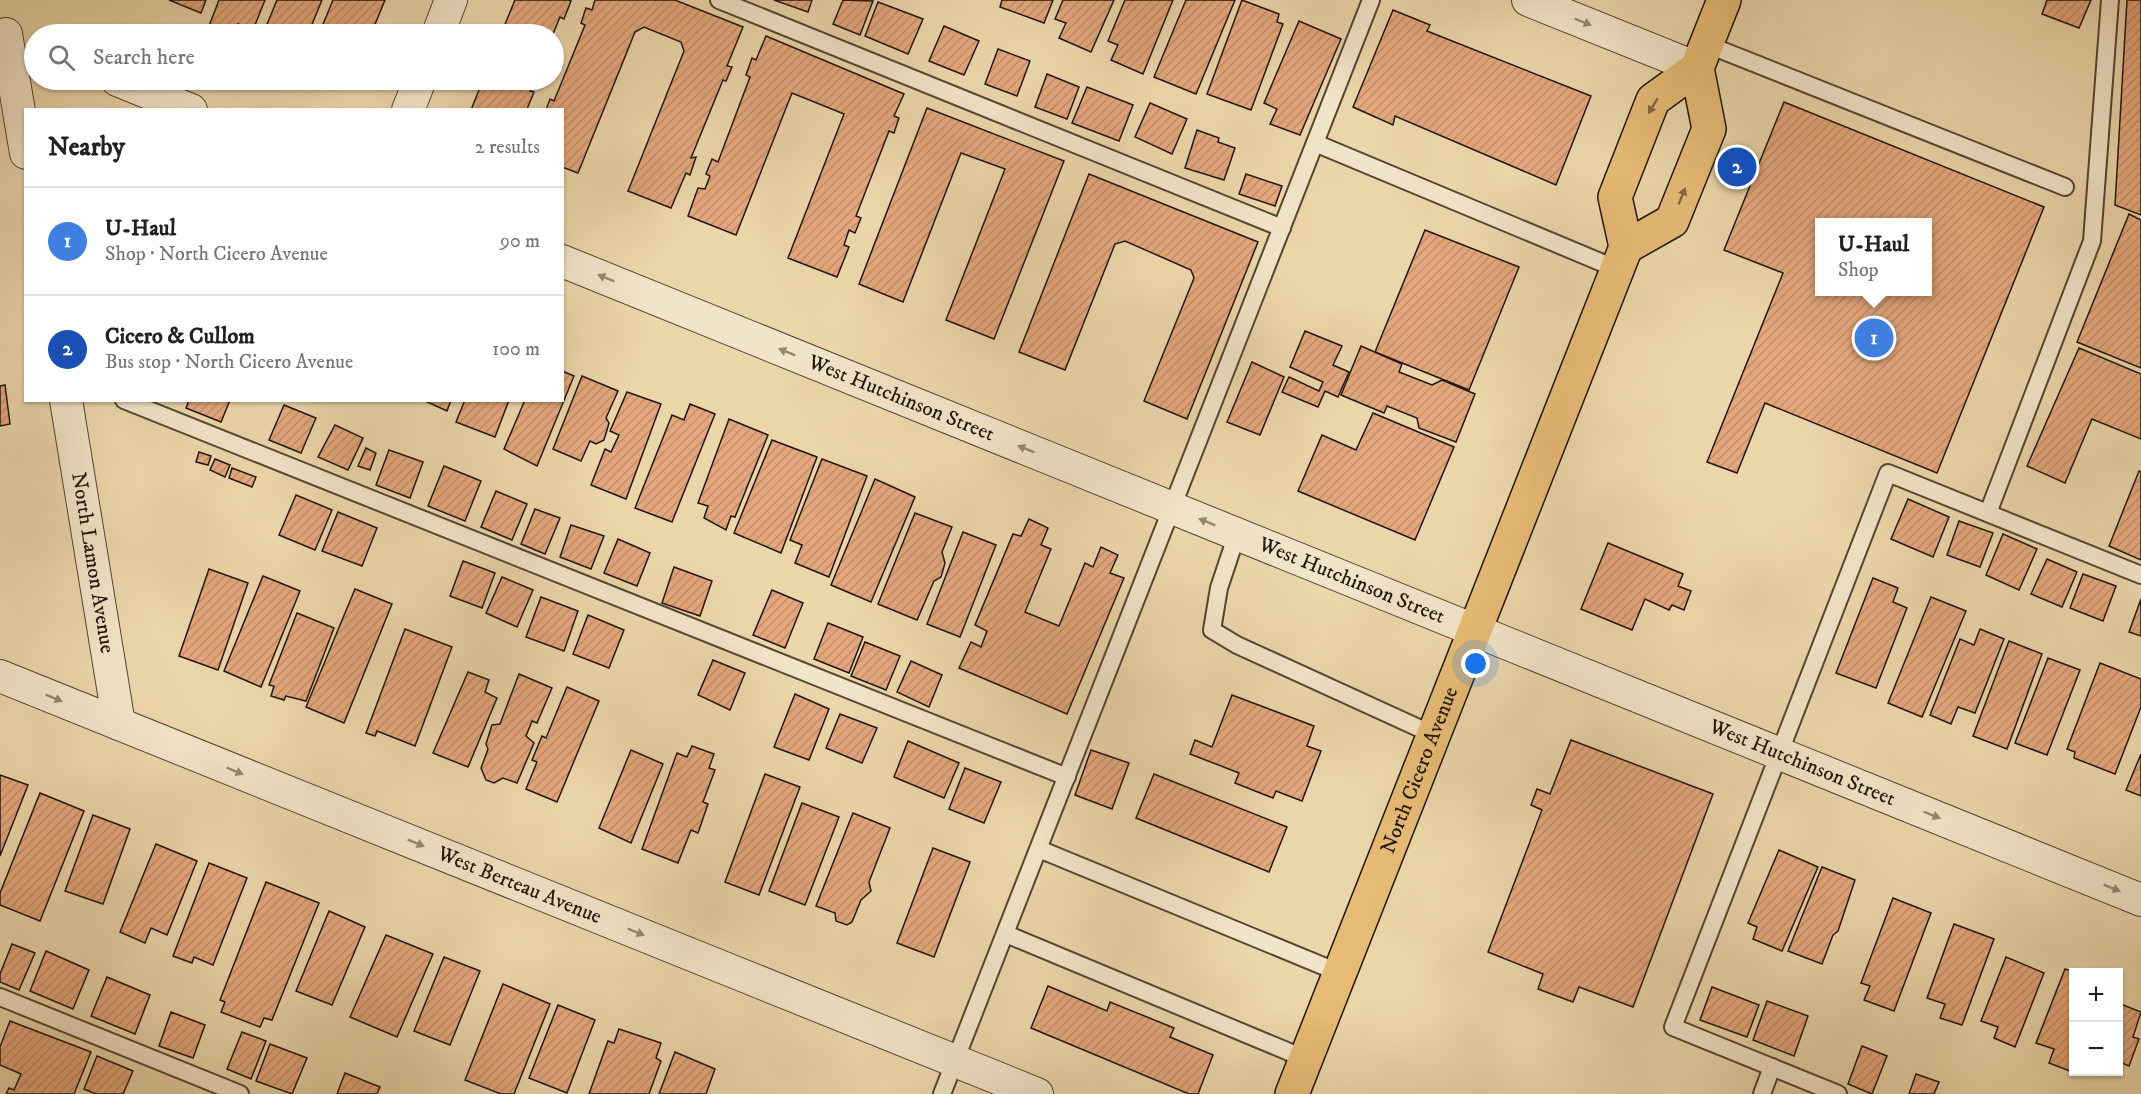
<!DOCTYPE html>
<meta charset="utf-8">
<style>
body{margin:0;font-family:"IM FELL DW Pica",serif;background:#f2f2f2;color:#202124}
.controls{position:absolute;right:18px;bottom:18px;display:grid;overflow:hidden;border-radius:0px;box-shadow:0 2px 4px #0004}
.controls button{width:54px;height:54px;display:grid;place-items:center;padding:0;border:0;border-bottom:2px solid #e0e0e0;background:#fff;color:#202124;font:30px sans-serif}
.you{position:absolute;left:1476px;top:664px;width:21px;height:21px;margin:-15px;border:4px solid #fff;border-radius:50%;background:#1a73e8;box-shadow:0 0 0 9px #1a73e833}
.badge{display:grid;place-items:center;width:39px;height:39px;border-radius:50%;background:#8f2418;color:#fff;font-size:20px;font-weight:700}
.pin{position:absolute;translate:-50% -50%;border:3px solid #fff;box-shadow:0 2px 6px #0006}
.popup{position:absolute;left:1815px;top:218px;width:117px;height:78px;box-sizing:border-box;display:grid;place-content:center;border-radius:0px;background:#fff;filter:drop-shadow(0 2px 4px #0005);font-size:20px;white-space:nowrap;color:#757577}
.popup b{font-size:22px;color:#202124}
.popup::after{content:'';position:absolute;left:50%;top:100%;margin-left:-12px;border:12px solid transparent;border-top-color:#fff}
.list{margin:0;padding:0;list-style:none}
h2{display:flex;justify-content:space-between;align-items:center;height:78px;margin:0;padding:0 24px;font-size:26px}
h2 small{font-size:20px;font-weight:400;color:#757577}
.list li{display:grid;grid-template-columns:39px 1fr auto;gap:18px;align-items:center;box-sizing:border-box;height:108px;padding:0 24px;border-top:2px solid #e0e0e0}
.list b{display:block;font-size:22px;white-space:nowrap}
.list p{margin:0;font-size:20px;white-space:nowrap;color:#757577}
.list em{font-size:20px;font-style:normal;color:#757577}
.icon{flex:none;width:33px;height:33px;fill:none;stroke:currentColor;stroke-width:2;stroke-linecap:round;stroke-linejoin:round}
.map{position:relative;flex:none;width:2141px;height:1094px;overflow:hidden}
.search{position:absolute;background:#fff;box-shadow:0 2px 4px #0004;left:24px;top:24px;width:540px;height:66px;display:flex;align-items:center;gap:15px;box-sizing:border-box;padding:0 21px;border-radius:33px;color:#757577;font-size:22px}
.panel{position:absolute;background:#fff;box-shadow:0 2px 4px #0004;left:24px;top:108px;width:540px;height:294px;border-radius:0px}
.map>svg:first-child{display:block}
</style>
<div class="map">
<svg width="2141" height="1094" viewBox="0 0 2141 1094">
<defs>
<pattern id="building-hatch" width="6" height="6" patternUnits="userSpaceOnUse" patternTransform="scale(1.5)"><rect width="6" height="6" fill="#e4a77d"/><path d="M-1 1l2-2M0 6l6-6M5 7l2-2" fill="none" stroke="#c38f6b"/></pattern>
</defs>
<rect width="100%" height="100%" fill="#ebd6aa"/>
<filter id="stains"><feTurbulence type="fractalNoise" baseFrequency=".00333" numOctaves="4"/><feColorMatrix values="0 0 0 0 .2 0 0 0 0 .09 0 0 0 0 .02 0 0 0 .5 -.17"/></filter>
<radialGradient id="worn" r=".72"><stop offset=".6" stop-color="#630" stop-opacity="0"/><stop offset="1" stop-color="#630" stop-opacity=".3"/></radialGradient>
<g fill="url(#building-hatch)" stroke="#21150b" stroke-width="1.5" fill-rule="evenodd">
<path d="M169,0h37l-5,13z"/>
<path d="M219,0h46l-12,30 -15,-6 -5,10 -24,-8z"/>
<path d="M277,0h45l-14,34h-45z"/>
<path d="M333,0h52l-14,34h-52z"/>
<path d="M515,0h53l3,1 -7,18 -4,-2 -7,17h-52z"/>
<path d="M595,0h80l68,27 -16,39 5,1 -6,14 -3,-1 -32,78 5,-1 -6,18 -4,-2 -15,35 -43,-17 56,-140 -3,-9 -37,-15 -9,5 -57,141 -16,-6v-57h-16l4,-11 4,2 31,-76 -4,-2 5,-15 6,2z"/>
<path d="M774,0h38l-4,12z"/>
<path d="M843,0l30,1 -13,34 -27,-11z"/>
<path d="M1002,0h51l-9,23 -44,-16z"/>
<path d="M1063,0h51l-23,52 -32,-14 7,-15 -11,-4z"/>
<path d="M1125,0h48l-30,74 -32,-14 7,-15 -10,-4z"/>
<path d="M1186,0h49l-39,94 -42,-17z"/>
<path d="M1242,0l37,14 -2,8 6,2 -32,86 -44,-16z"/>
<path d="M2047,0h44l-12,28 -37,-14z"/>
<path d="M2127,0h14v215l-26,-10z"/>
<path d="M878,2l45,17 -15,35 -43,-18z"/>
<path d="M1393,10l37,15 -3,6 164,65 -35,89 -161,-69 -2,9 -40,-18z"/>
<path d="M1299,21l42,18 -41,96 -30,-11 7,-15 -13,-6z"/>
<path d="M944,26l35,15 -15,34 -35,-14z"/>
<path d="M766,36l138,58 -10,22 5,2 -5,15 -5,-2 -33,85 5,2 -6,15 -6,-3 -5,15 5,2 -12,30 -49,-19 56,-144 -52,-21 -56,142 -48,-19 10,-28 7,1 5,-13 -4,-2 6,-15 6,3 32,-85 -4,-2 6,-17 4,2z"/>
<path d="M998,49l32,12 -13,35 -32,-12z"/>
<path d="M1047,74l32,13 -12,32 -32,-12z"/>
<path d="M483,80h52l-5,11 4,1 -7,17 -56,1z"/>
<path d="M1087,87l46,18 -14,36 -47,-18z"/>
<path d="M1784,102l260,105 -107,266 -172,-70 -28,70 -30,-11 76,-189 -59,-23zM1820,222h108v70h-108z"/>
<path d="M1150,103l37,16 -15,35 -37,-17z"/>
<path d="M927,108l137,53 -70,178 -48,-19 59,-151 -44,-16 -58,149 -44,-18z"/>
<path d="M1197,130l22,8 -1,4 17,6 -11,32 -39,-12z"/>
<path d="M1089,174l169,68 -71,177 -43,-18 50,-123 -3,-8 -66,-29 -10,3 -50,126 -46,-18z"/>
<path d="M1246,174l36,12 -7,20 -36,-12z"/>
<path d="M2129,214l12,6v148l-64,-26z"/>
<path d="M1425,230l94,37 -50,123 -94,-38z"/>
<path d="M1305,331l37,15 -9,19 16,7 -11,25 -13,-6 -7,16 -36,-15 7,-15 30,14 4,-9 -33,-15z"/>
<path d="M1361,346l41,18 -3,8 33,13 10,-5 33,14 -19,48 -37,-14 -2,-10 -30,-12 -3,7 -43,-18z"/>
<path d="M2079,348l62,26v65l-49,-20 -27,64 -38,-17z"/>
<path d="M1252,362l32,15 -24,58 -33,-13z"/>
<path d="M562,371l12,5 -37,90 -33,-17 21,-49h37z"/>
<path d="M582,376l36,15 -12,27 3,5 -5,17 -8,4 -6,-3 -9,20 -28,-12z"/>
<path d="M5,385l5,39 -10,2v-40z"/>
<path d="M627,392l34,12 -35,95 -35,-14 14,-36 6,3 8,-17 -9,-4z"/>
<path d="M189,400h41l-9,22 -35,-14z"/>
<path d="M423,400h28l-4,11z"/>
<path d="M465,400h44l-14,37 -39,-15z"/>
<path d="M690,404l25,10 -43,108 -37,-14 37,-93 12,5z"/>
<path d="M284,405l32,13 -15,35 -32,-13z"/>
<path d="M1373,413l81,34 -39,93 -117,-49 24,-56 34,15z"/>
<path d="M729,419l39,16 -33,82 -4,-1 -5,14 -22,-12 4,-12 -10,-3z"/>
<path d="M335,425l28,13 -15,32 -30,-13z"/>
<path d="M772,440l45,17 -36,96 -47,-20z"/>
<path d="M366,448l10,5 -6,17 -12,-4z"/>
<path d="M389,450l34,12 -13,36 -34,-13z"/>
<path d="M199,452l12,4 -3,9 -12,-3z"/>
<path d="M215,459l15,6 -5,12 -15,-7z"/>
<path d="M822,459l45,17 -38,101 -34,-14 7,-18 -12,-5z"/>
<path d="M444,466l37,15 -16,40 -37,-15z"/>
<path d="M232,468l24,9 -4,10 -23,-9z"/>
<path d="M2139,471l2,1v88l-32,-14z"/>
<path d="M875,479l40,18 -44,105 -40,-17z"/>
<path d="M496,491l31,13 -15,36 -31,-13z"/>
<path d="M296,495l36,15 -17,40 -36,-15z"/>
<path d="M1908,499l41,18 -16,40 -42,-18z"/>
<path d="M535,509l25,9 -15,36 -24,-10z"/>
<path d="M338,512l39,16 -15,38 -40,-15z"/>
<path d="M915,513l37,14 -10,25 3,11 -4,14 -7,4 -17,39 -39,-16z"/>
<path d="M1029,519l19,9 -7,17 10,4 -26,63 34,14 26,-63 8,4 8,-20 17,8 -8,18 14,5 -57,136 -108,-46 12,-26 10,5 6,-16 -12,-6 38,-91 8,2z"/>
<path d="M1959,521l34,12 -13,34 -33,-12z"/>
<path d="M571,525l33,11 -13,33 -31,-12z"/>
<path d="M963,532l33,13 -36,92 -33,-13z"/>
<path d="M2003,534l34,15 -18,41 -33,-15z"/>
<path d="M618,539l32,14 -13,33 -33,-13z"/>
<path d="M1608,543l75,31 -5,12 13,5 -7,19 -12,-5 -3,5 -24,-11 -13,31 -51,-21z"/>
<path d="M2047,559l30,13 -15,35 -31,-13z"/>
<path d="M463,561l32,12 -13,35 -32,-12z"/>
<path d="M674,567l38,14 -12,35 -38,-13z"/>
<path d="M209,569l39,14 -30,87 -39,-14z"/>
<path d="M2083,574l33,12 -13,35 -33,-13z"/>
<path d="M263,576l37,15 -39,96 -37,-16z"/>
<path d="M502,577l31,13 -16,37 -31,-14z"/>
<path d="M1873,578l25,10 -5,14 14,6 -31,80 -40,-15z"/>
<path d="M355,589l37,15 -48,119 -38,-16z"/>
<path d="M772,590l31,13 -18,45 -32,-13z"/>
<path d="M541,597l37,14 -14,40 -38,-14z"/>
<path d="M1931,597l35,14 -44,106 -34,-14z"/>
<path d="M2141,599v37l-12,-4z"/>
<path d="M297,613l37,15 -28,73 -20,-5 -2,4 -13,-4 3,-10 -5,-1z"/>
<path d="M588,615l36,15 -15,38 -36,-14z"/>
<path d="M828,623l35,14 -14,36 -35,-14z"/>
<path d="M405,629l47,18 -37,99 -38,-15 -2,5 -9,-3z"/>
<path d="M1980,629l24,10 -29,74 -17,-6 -7,17 -21,-9 30,-76 14,6z"/>
<path d="M2009,641l33,13 -35,95 -34,-13z"/>
<path d="M865,642l35,14 -14,34 -35,-14z"/>
<path d="M2048,658l32,12 -33,85 -32,-12z"/>
<path d="M713,660l32,13 -15,37 -32,-15z"/>
<path d="M911,661l31,14 -13,32 -32,-15z"/>
<path d="M2100,663l41,16v28l-26,67 -41,-16 1,-6 -8,-3z"/>
<path d="M468,672l21,8 -4,12 12,6 -29,69 -35,-14z"/>
<path d="M519,674l33,14 -15,35 -5,-2 -6,15 8,7 -17,40 -14,-5 -9,5 -8,-3 -5,-12 7,-19 -2,-5 6,-19 8,-1z"/>
<path d="M567,687l32,14 -42,101 -31,-13 11,-27 -5,-2 10,-24 4,2z"/>
<path d="M795,694l34,15 -20,51 -35,-13z"/>
<path d="M1232,695l82,31 -7,20 14,5 -19,50 -26,-10 -3,7 -38,-15 4,-10 -49,-19 5,-14 17,7z"/>
<path d="M840,714l37,14 -15,35 -36,-15z"/>
<path d="M1571,740l142,54 -80,213 -54,-20 -6,15 -35,-13 5,-15 -55,-22 54,-142 -11,-5 6,-16 13,5z"/>
<path d="M908,741l51,22 -15,35 -50,-21z"/>
<path d="M692,746l22,8 -5,14 6,2 -12,32 5,2 -10,29 -7,-3 -13,33 -36,-14 35,-96 10,4z"/>
<path d="M631,750l32,14 -32,79 -32,-15z"/>
<path d="M1091,750l38,13 -17,46 -37,-14z"/>
<path d="M2141,754v42l-15,-6z"/>
<path d="M965,768l36,14 -17,41 -35,-14z"/>
<path d="M765,774l35,13 -41,108 -34,-13z"/>
<path d="M1154,774l133,53 -18,45 -133,-54z"/>
<path d="M0,775l28,10 -28,71z"/>
<path d="M40,793l44,18 -44,110 -40,-16v-12z"/>
<path d="M802,803l37,14 -34,88 -36,-14z"/>
<path d="M853,813l37,15 -21,54 2,9 -10,9 -9,22 -5,3 -11,-4 -1,-8 -19,-7z"/>
<path d="M93,815l37,14 -27,75 -38,-13z"/>
<path d="M156,844l41,17 -30,74 -16,-7 -6,15 -25,-11z"/>
<path d="M933,848l37,14 -36,95 -37,-14z"/>
<path d="M1779,850l39,17 -36,84 -29,-12 4,-12 -9,-4z"/>
<path d="M209,863l38,15 -34,87 -19,-8 -2,6 -19,-7z"/>
<path d="M1822,867l33,13 -17,51 -5,4 -11,29 -34,-13z"/>
<path d="M266,882l53,21 -47,117 -8,-2 -4,9 -39,-15 4,-10 -5,-2z"/>
<path d="M1893,898l38,15 -37,98 -30,-11 6,-14 -9,-3z"/>
<path d="M329,911l36,16 -33,78 -36,-14z"/>
<path d="M1954,924l40,15 -32,86 -22,-7 5,-14 -18,-6z"/>
<path d="M386,935l47,19 -36,83 -47,-20z"/>
<path d="M12,944l23,9 -16,37 -19,-8v-8z"/>
<path d="M46,951l43,19 -16,39 -43,-18z"/>
<path d="M444,957l36,14 -30,74 -36,-14z"/>
<path d="M2006,957l38,16 -29,74 -21,-9 4,-11 -17,-6z"/>
<path d="M2065,969l9,3v92l-4,7 -21,-8 5,-14 -18,-6z"/>
<path d="M107,977l43,18 -15,39 -44,-18z"/>
<path d="M503,984l47,20 -36,90h-13l-36,-14z"/>
<path d="M1048,986l59,25 3,-9 64,26 -4,9 43,18 -15,39h-9l-158,-66z"/>
<path d="M1712,987l47,18 -12,32 -47,-17z"/>
<path d="M1767,1001l41,15 -14,40 -41,-16z"/>
<path d="M2118,1003l23,9 -8,25 6,2 -10,27 -7,-3 -4,3z"/>
<path d="M558,1005l37,15 -28,73 -38,-15z"/>
<path d="M171,1012l34,13 -12,33 -34,-12z"/>
<path d="M10,1021l81,31 -17,42h-68l3,-6 5,2 7,-16 -21,-9v-18z"/>
<path d="M619,1029l42,14 -5,15 5,3 -12,33h-60l19,-53 6,2z"/>
<path d="M242,1032l24,9 -15,38 -24,-10z"/>
<path d="M270,1044l37,14 -15,36 -36,-13z"/>
<path d="M1862,1046l25,10 -15,38 -24,-10z"/>
<path d="M675,1052l40,17 -9,25h-47z"/>
<path d="M97,1056l36,15 -10,23h-27l-12,-5z"/>
<path d="M345,1073l35,14 -3,7h-40z"/>
<path d="M1916,1074l23,8 -5,12h-25z"/>
</g>
<g fill="none" stroke-linecap="round" stroke-linejoin="round">
<g stroke="#544533" stroke-width="20">
<g id="service">
<path d="M719,0l563,228"/>
<path d="M1706,44l359,143"/>
<path d="M1315,143l302,126"/>
<path d="M124,400l943,377"/>
<path d="M1988,513l104,-272 18,-241"/>
<path d="M1237,534l-18,54 -7,42 25,15 197,90"/>
<path d="M1039,849l301,124"/>
<path d="M1006,934l300,125"/>
<path d="M0,997l240,97"/>
<path d="M942,1094l429,-1094"/>
<path d="M1762,1094l10,-27"/>
<path d="M1838,1094l-165,-67 215,-554 253,102"/>
</g>
</g>
<g stroke="#544533" stroke-width="34">
<g id="minor">
<path d="M1528,0l169,68"/>
<path d="M6,34l20,119"/>
<path d="M438,34l13,-34"/>
<path d="M117,80l74,30"/>
<path d="M408,110l12,-30"/>
<path id="s1" d="M562,261l1579,639"/>
<path id="s2" d="M66,400l53,324"/>
<path id="s3" d="M0,676l1037,418"/>
</g>
</g>
<g stroke="#21150b" stroke-width="36">
<g id="primary">
<path d="M1626,247l46,-26 37,-92 -12,-61 27,-68"/>
<path id="s4" d="M1292,1094l334,-847 -11,-50 38,-97 44,-32"/>
</g>
</g>
<use href="#service" stroke="#f2e4c8" stroke-width="16"/>
<use href="#minor" stroke="#f2e4c8" stroke-width="32"/>
<use href="#primary" stroke="#e6bb75" stroke-width="33"/>
</g>
<defs><path id="oneway-solid" d="M-6-.8H1V-3.2L6.5 0L1 3.2V.8H-6Z" transform="scale(1.5)"/></defs>
<g fill="#948773">
<use href="#oneway-solid" transform="translate(1583 22) rotate(22)"/>
<use href="#oneway-solid" transform="translate(606 278) rotate(-158)"/>
<use href="#oneway-solid" transform="translate(787 352) rotate(-158)"/>
<use href="#oneway-solid" transform="translate(1026 449) rotate(-158)"/>
<use href="#oneway-solid" transform="translate(1207 522) rotate(-158)"/>
<use href="#oneway-solid" transform="translate(54 698) rotate(22)"/>
<use href="#oneway-solid" transform="translate(235 771) rotate(22)"/>
<use href="#oneway-solid" transform="translate(1932 815) rotate(22)"/>
<use href="#oneway-solid" transform="translate(416 843) rotate(22)"/>
<use href="#oneway-solid" transform="translate(2112 888) rotate(22)"/>
<use href="#oneway-solid" transform="translate(636 932) rotate(22)"/>
</g>
<g fill="#846840">
<use href="#oneway-solid" transform="translate(1653 106) rotate(121)"/>
<use href="#oneway-solid" transform="translate(1682 196) rotate(-68)"/>
</g>
<g text-anchor="middle" dominant-baseline="central" stroke-width="4.5" stroke-linejoin="round" paint-order="stroke">
<g font-size="21" fill="#21150b" stroke="#f2e4c8">
<text stroke="none"><textPath href="#s1" startOffset="366">West Hutchinson Street</textPath></text>
<text stroke="none"><textPath href="#s2" startOffset="165">North Lamon Avenue</textPath></text>
<text stroke="none"><textPath href="#s1" startOffset="852">West Hutchinson Street</textPath></text>
<text stroke="none"><textPath href="#s1" startOffset="1338">West Hutchinson Street</textPath></text>
<text stroke="none"><textPath href="#s4" startOffset="348">North Cicero Avenue</textPath></text>
<text stroke="none"><textPath href="#s3" startOffset="560">West Berteau Avenue</textPath></text>
</g>
</g>
<rect width="100%" height="100%" filter="url(#stains)"/>
<rect width="100%" height="100%" fill="url(#worn)"/>
</svg>
<div class="controls">
<button>+</button>
<button>−</button>
</div>
<div class="you"></div>
<div class="pin badge" style="left:1874px;top:338px;background:#3f7fe0">1</div>
<div class="popup"><b>U-Haul</b>Shop</div>
<div class="pin badge" style="left:1737px;top:167px;background:#1a4fb4">2</div>
<div class="search"><svg class="icon" aria-label="search" viewBox="0 0 24 24"><circle cx="10" cy="10" r="6"/><path d="M15 15l6 6"/></svg>Search here</div>
<section class="panel">
<h2>Nearby<small>2 results</small></h2>
<ul class="list">
<li><span class="badge" style="background:#3f7fe0">1</span><div><b>U-Haul</b><p>Shop · North Cicero Avenue</p></div><em>90 m</em></li>
<li><span class="badge" style="background:#1a4fb4">2</span><div><b>Cicero &amp; Cullom</b><p>Bus stop · North Cicero Avenue</p></div><em>100 m</em></li>
</ul>
</section>
</div>
